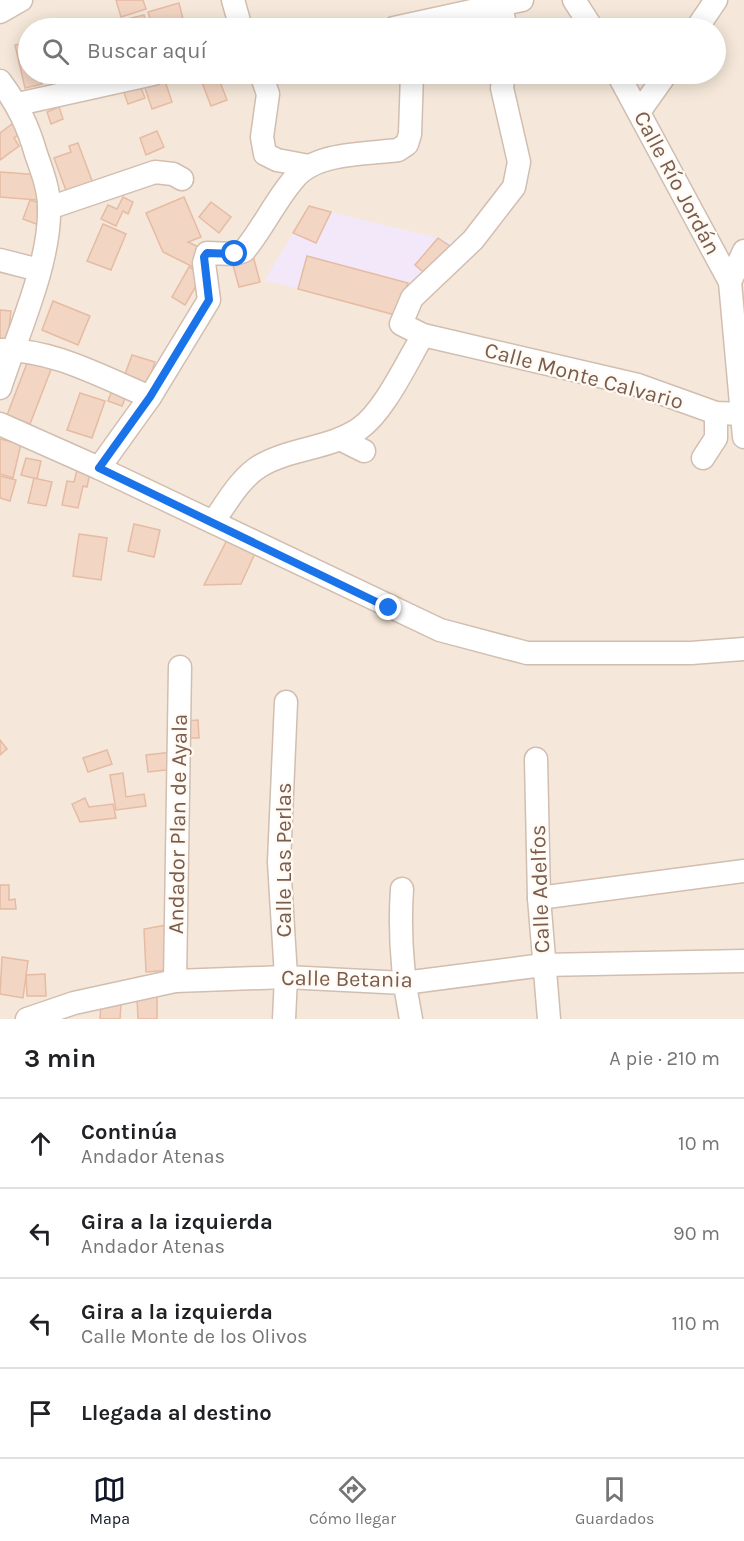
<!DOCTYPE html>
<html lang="es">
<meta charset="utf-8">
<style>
body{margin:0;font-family:Karla,sans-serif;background:#f2f2f2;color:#202124}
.stop{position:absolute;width:18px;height:18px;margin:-14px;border:4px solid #1a73e8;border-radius:50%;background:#fff}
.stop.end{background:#1a73e8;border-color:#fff;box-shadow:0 2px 6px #0008}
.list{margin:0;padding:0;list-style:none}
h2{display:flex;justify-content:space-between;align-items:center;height:78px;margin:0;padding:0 24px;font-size:26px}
h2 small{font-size:20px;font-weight:400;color:#757577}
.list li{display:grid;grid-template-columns:39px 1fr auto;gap:18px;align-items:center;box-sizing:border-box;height:90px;padding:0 24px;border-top:2px solid #e0e0e0}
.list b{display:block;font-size:22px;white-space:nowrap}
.list p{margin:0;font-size:20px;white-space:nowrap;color:#757577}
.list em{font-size:20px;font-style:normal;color:#757577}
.icon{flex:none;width:33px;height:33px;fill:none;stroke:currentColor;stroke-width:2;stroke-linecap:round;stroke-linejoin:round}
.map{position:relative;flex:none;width:744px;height:1019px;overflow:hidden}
.search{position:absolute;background:#fff;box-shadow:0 3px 15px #0003;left:18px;right:18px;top:18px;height:66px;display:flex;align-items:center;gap:15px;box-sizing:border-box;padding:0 21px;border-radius:33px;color:#757577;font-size:22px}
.sheet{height:438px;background:#fff}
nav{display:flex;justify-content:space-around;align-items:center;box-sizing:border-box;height:84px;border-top:2px solid #e0e0e0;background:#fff;font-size:16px;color:#757577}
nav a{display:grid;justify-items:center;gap:3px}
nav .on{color:#111827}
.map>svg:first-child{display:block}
</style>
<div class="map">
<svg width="744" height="1019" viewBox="0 0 744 1019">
<rect width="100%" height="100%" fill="#fdf6ec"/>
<path fill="#f5e8da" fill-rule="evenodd" d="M0,0h744v1019h-744zM28,28h688v46h-688z"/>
<path fill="#f3e8fa" d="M309,206l22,6 127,31 -59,73 -134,-36z"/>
<g fill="#f3d5c3" stroke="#e6bba3" stroke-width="1.5">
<path d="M116,0h27l3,9 -25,8z"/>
<path d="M179,3l6,24 -32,1 -5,-16z"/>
<path d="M144,15l3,13h-26l-2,-7z"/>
<path d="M120,24l1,4h-18z"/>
<path d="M28,42v32h24l-12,2 2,8 -17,4 -10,-43z"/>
<path d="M217,74l10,26 -16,6 -10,-26z"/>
<path d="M163,75l9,27 -20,7 -9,-27z"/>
<path d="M138,80l7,18 -17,6 -6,-17z"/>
<path d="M59,107l4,12 -12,5 -4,-12z"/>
<path d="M20,118l7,10 -13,10 5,8 -19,14v-27z"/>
<path d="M157,131l7,16 -18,8 -6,-17z"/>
<path d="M78,143l16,43 -26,10 -14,-38 17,-6 -2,-6z"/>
<path d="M0,172l41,3 -4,25 -37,-3z"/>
<path d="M123,197l10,5 -5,12 -5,-3 -7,15 -15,-7 7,-14 9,4z"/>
<path d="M184,197l17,40 -13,5 17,8 -8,19 -34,-17 -17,-39z"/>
<path d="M30,200l16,5 -7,20 -16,-6z"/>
<path d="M211,202l20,15 -12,16 -20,-16z"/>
<path d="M309,206l22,6 -15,31 -23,-10z"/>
<path d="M103,224l23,10 -15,36 -24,-9z"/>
<path d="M438,238l15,10 -24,29 -14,-12z"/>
<path d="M252,252l8,30 -21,5 -8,-29z"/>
<path d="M307,256l101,27 -9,33 -101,-27z"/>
<path d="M189,267l14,7 -18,31 -13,-8z"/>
<path d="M53,301l37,15 -12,29 -36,-15z"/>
<path d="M0,310l11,1 -4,35 -7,-1z"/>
<path d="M132,355l23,7 -8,23 -23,-8z"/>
<path d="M29,358l23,9 -22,57 -23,-9z"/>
<path d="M114,385l14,6 -6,15 -14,-5z"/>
<path d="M80,393l25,8 -13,37 -25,-8z"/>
<path d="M0,439l21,5 -8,34 -13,-4z"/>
<path d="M26,458l15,3 -4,18 -16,-4z"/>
<path d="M77,470l13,3 -3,14 -4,-1 -5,22 -16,-3 5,-24 7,1z"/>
<path d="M0,476l16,4 -6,21 -10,-3z"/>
<path d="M34,478l18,4 -6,24 -18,-3z"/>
<path d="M134,524l26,6 -6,27 -26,-6z"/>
<path d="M79,534l28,4 -6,42 -28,-4z"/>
<path d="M229,536l28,13 -16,35 -37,1z"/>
<path d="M198,720l1,18h-14v-17z"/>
<path d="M0,740l7,9 -7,6z"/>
<path d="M107,750l5,14 -24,8 -5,-14z"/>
<path d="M172,752l2,17 -26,3 -2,-17z"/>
<path d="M123,773l3,24 18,-3 2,12 -30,4 -6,-35z"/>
<path d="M85,798l4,9 24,-3 3,14 -36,4 -8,-18z"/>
<path d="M0,885h9v15l6,-1 1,10h-16z"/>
<path d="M172,924l-1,46 -25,2 -2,-43z"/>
<path d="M2,957l26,4 -5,37 -23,-4z"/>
<path d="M45,974l1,22h-19l-1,-21z"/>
<path d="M157,997v22h-19l-1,-21z"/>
<path d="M101,1003l20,1 -1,15h-20z"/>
</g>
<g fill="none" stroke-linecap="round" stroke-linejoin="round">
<g stroke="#d1beb0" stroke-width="25">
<g id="minor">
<path d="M233,0l8,28"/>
<path d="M574,0l18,28"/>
<path d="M500,4l6,24"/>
<path d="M0,12l21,-12"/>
<path d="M394,28l128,-28"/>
<path d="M697,28l19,-28"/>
<path d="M261,74l7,20 -6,43 3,17 12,6 32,6"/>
<path d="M504,74l-2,14 17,74 -5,25 -41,53 -61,58 -11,26 22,11 215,50 78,28 28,1"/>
<path d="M618,74l112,208 14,155"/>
<path d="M0,81c18,24 28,45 36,73 6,17 13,35 13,53 2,55 -32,128 -49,181"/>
<path d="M18,104l135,-30"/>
<path d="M639,112l27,-38"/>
<path d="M49,208l106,-36 18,2 9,5"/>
<path d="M0,260l39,10"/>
<path d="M730,282l14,-31"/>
<path d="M0,350c51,-2 104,28 150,47"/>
<path d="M0,424l99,44 341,162 87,23h164l53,-4"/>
<path d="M340,439l24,12"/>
<path d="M703,458l13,-20v-25"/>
<path d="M99,468l51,-71 59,-97 -5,-37 3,-10 28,1 9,-3c19,-23 31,-50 50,-72 21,-27 73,-25 104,-29l9,-6 3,-10 2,-60"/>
<path d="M213,522c13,-18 27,-44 47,-56 30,-18 69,-17 99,-37 25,-17 48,-67 64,-94"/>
<path d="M536,759l3,139 10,121"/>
<path d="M402,889c-3,45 0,86 9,130"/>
<path d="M539,898l205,-27"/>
<path d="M175,981l5,-314"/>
<path d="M27,1019l47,-16 101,-22 111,-4 118,6 139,-18 201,-4"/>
<path d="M284,1019l2,-42 -7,-115 7,-160"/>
</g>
</g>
<use href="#minor" stroke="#fff" stroke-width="22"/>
</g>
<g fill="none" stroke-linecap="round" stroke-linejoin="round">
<path stroke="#1a73e8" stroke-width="8" d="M235,254l-28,-1 -3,4 5,43 -59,97 -51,71 290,140"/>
</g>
<g text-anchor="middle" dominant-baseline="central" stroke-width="4.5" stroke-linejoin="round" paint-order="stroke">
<g font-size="22" fill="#7a5c4d" stroke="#fffaf3">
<text transform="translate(677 183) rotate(62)">Calle Río Jordán</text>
<text transform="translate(584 376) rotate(15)">Calle Monte Calvario</text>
<text transform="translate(178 824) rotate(-89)">Andador Plan de Ayala</text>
<text transform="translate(284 860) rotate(-90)">Calle Las Perlas</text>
<text transform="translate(540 889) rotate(-92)">Calle Adelfos</text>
<text transform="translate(347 979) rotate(1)">Calle Betania</text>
</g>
</g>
</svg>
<div class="stop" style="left:235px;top:254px"></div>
<div class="stop end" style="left:389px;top:608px"></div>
<div class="search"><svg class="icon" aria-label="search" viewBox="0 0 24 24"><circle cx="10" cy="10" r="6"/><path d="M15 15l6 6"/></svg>Buscar aquí</div>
</div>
<section class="sheet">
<h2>3 min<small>A pie · 210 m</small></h2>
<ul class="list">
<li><svg class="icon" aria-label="ahead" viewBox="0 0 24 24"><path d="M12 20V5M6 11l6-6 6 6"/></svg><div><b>Continúa</b><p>Andador Atenas</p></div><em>10 m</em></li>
<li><svg class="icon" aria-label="left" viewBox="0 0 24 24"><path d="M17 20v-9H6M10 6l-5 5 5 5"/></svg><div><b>Gira a la izquierda</b><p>Andador Atenas</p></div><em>90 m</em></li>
<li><svg class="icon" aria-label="left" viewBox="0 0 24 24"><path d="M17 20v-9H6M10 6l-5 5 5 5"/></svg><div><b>Gira a la izquierda</b><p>Calle Monte de los Olivos</p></div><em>110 m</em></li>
<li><svg class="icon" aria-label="arrive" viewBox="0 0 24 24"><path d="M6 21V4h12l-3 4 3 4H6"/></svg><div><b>Llegada al destino</b></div></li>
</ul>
</section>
<nav>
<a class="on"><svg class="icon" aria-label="map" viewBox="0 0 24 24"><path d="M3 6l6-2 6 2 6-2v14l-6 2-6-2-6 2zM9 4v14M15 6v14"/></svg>Mapa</a>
<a><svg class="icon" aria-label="directions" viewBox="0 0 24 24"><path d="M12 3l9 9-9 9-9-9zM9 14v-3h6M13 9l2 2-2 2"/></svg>Cómo llegar</a>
<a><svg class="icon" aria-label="saved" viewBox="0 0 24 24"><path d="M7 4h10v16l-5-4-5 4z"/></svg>Guardados</a>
</nav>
